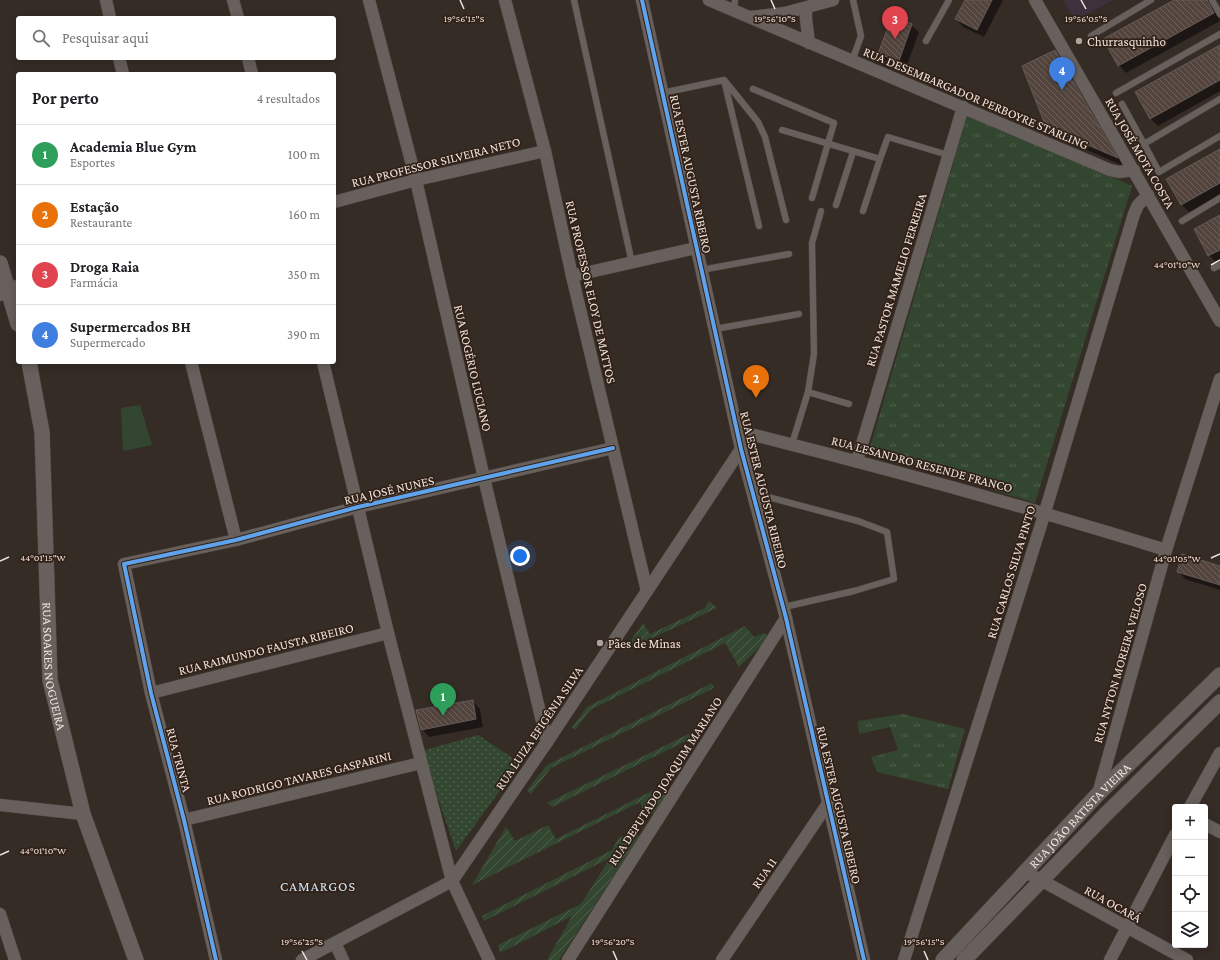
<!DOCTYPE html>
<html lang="pt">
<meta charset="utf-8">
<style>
body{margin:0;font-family:"Crimson Pro",serif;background:#f6f6f6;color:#202124}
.controls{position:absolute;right:12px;bottom:12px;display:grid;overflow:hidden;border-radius:4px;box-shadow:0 2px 10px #0003}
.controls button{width:36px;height:36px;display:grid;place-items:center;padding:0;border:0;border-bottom:1px solid #e0e0e0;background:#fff;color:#202124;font:20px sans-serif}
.you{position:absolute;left:520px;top:556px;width:14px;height:14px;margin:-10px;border:3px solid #fff;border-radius:50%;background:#1a73e8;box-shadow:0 0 0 6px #1a73e833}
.badge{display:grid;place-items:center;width:26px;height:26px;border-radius:50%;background:#db2777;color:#fff;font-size:13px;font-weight:700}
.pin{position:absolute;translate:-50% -33px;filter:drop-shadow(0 1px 2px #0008)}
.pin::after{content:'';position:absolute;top:21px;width:14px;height:12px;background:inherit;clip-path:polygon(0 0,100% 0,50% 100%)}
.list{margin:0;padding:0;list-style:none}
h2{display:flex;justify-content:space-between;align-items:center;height:52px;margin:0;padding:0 16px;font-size:17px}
h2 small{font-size:13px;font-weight:400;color:#757577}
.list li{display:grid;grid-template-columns:26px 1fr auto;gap:12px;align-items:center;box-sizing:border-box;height:60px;padding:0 16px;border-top:1px solid #e0e0e0}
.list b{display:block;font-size:15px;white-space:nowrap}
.list p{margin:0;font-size:13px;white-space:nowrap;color:#757577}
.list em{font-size:13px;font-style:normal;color:#757577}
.icon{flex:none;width:22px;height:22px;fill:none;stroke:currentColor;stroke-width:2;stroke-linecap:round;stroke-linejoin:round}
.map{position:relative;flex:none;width:1220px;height:960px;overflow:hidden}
.search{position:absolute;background:#fff;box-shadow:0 2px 10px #0003;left:16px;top:16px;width:320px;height:44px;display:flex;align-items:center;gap:10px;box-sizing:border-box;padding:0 14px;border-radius:4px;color:#757577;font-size:15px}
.panel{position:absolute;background:#fff;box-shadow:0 2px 10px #0003;left:16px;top:72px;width:320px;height:292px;border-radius:4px}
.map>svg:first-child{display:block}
</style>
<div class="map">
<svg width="1220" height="960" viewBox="0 0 1220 960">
<defs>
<pattern id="grass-dots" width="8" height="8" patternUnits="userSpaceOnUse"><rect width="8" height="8" fill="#334630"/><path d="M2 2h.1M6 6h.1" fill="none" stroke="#51604d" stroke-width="1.8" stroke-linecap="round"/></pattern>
<pattern id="park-tufts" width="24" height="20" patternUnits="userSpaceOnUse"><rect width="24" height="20" fill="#334630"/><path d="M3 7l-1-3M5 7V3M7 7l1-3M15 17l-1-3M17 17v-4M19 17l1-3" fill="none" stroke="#51604d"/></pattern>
<pattern id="garden-furrows" width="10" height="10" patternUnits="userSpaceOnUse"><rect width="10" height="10" fill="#334630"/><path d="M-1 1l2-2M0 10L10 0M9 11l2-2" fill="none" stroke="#51604d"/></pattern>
<pattern id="building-back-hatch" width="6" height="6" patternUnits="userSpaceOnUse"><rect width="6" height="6" fill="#53453e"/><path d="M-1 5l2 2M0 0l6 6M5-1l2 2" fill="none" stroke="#6c6059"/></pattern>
</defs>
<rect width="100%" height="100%" fill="#362c26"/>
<path fill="#3e303c" d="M1063,0h50l-38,21z"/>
<path fill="url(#grass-dots)" d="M478,735l42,28 -64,88 -34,-100z"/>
<g fill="url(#park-tufts)">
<path d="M968,113l164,73 -97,317 -166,-52z"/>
<path d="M903,714l62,15 -17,60 -71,-17 -6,-15 27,-7 -8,-23 -31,7 -1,-13z"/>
</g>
<g fill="url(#garden-furrows)">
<path d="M709,601l8,7 -93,43 19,-28 7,11 55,-26z"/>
<path d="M745,626l9,11 10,-4 6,4 -31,30 -14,-24 -135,67 -15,20 -3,-3 15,-20z"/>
<path d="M712,683l2,5 -163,80 -20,26 -4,-4 20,-25z"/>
<path d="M697,730l-3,7 -142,70 -5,-4z"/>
<path d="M658,788l9,10 -9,16 -13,1 -5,-13 -168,83 34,-58 9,14 33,-16 8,14z"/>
<path d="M640,835l-81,125h-12l25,-44 -72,37 -2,-8 83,-41 29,-46 -126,63 -2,-5 130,-66 7,-13z"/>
</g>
<path fill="#334630" d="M140,405l12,40 -29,6 -2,-43z"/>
<g fill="#0007">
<path d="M966,0h37l-19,37 -21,-10 -7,-8z"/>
<path d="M1176,0h34l10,21 -94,52 -7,-8z"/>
<path d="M911,25l8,7 -13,36 -20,-7 -7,-7z"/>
<path d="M1220,46v45l-62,35 -8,-8z"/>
<path d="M1055,51l10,10 61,106 -69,-30 -10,-11z"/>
<path d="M1220,150v45l-31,17 -7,-7z"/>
<path d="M1220,216v45l-3,2 -8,-8 -14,-25z"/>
<path d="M1220,567v23l-35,-11 -7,-8z"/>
<path d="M472,701l8,8 3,18 -54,10 -7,-8z"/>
</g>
<g fill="url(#building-back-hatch)" stroke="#635a55">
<path d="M965,0h27l-15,30 -22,-11z"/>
<path d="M1174,0h33l7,13 -96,53 -15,-27z"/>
<path d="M892,16l20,8 -13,37 -21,-7z"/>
<path d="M1220,45v35l-70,39 -15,-27z"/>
<path d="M1055,50l63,108 -72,-31 -24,-61z"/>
<path d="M1220,149v34l-39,22 -15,-26z"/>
<path d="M1220,215v35l-12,6 -14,-27z"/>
<path d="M1182,554l38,12v19l-43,-13z"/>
<path d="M473,700l3,19 -55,11 -5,-20z"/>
</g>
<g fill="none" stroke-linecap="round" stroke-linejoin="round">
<g stroke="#534a45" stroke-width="7">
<g id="service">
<path d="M574,0l58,263"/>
<path d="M1212,0l8,14"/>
<path d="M734,10l1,-10"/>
<path d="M1091,36l60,-36"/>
<path d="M926,41l23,-41"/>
<path d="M852,61l9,-25 -8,-36"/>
<path d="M725,81l33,41 7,15 21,83"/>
<path d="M753,89l81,34 -22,75"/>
<path d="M662,93l62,-13 35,146"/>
<path d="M1116,93l104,-59"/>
<path d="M1122,104l22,40 76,-45"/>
<path d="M782,130l98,29 8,-22 60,18"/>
<path d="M1144,144l15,28 61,-36"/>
<path d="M836,205l17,-53"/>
<path d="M863,211l17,-52"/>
<path d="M1182,221l38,-23"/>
<path d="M1214,268l6,-3"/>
<path d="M701,270l88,-16"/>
<path d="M715,329l84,-15"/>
<path d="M808,392l41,12"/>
<path d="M792,444l16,-52 6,-38 -2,-111 9,-32"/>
<path d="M753,493l105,28 29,11 7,47 -40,12 -70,16"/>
</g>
</g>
<g stroke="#534a45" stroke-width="13">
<g id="minor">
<path d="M106,0l4,18"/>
<path d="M233,0l5,18"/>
<path d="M369,0l47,180 68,298 63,264"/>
<path d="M505,0l40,151 27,125 75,315"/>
<path d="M642,0l99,449 45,169 78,342"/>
<path d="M709,0l401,170 9,2 15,-2"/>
<path d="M1035,0l185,321"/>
<path d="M806,8v11l3,24"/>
<path d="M751,17l34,-4 48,-13"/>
<path d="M119,58l4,16"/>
<path d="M248,58l4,16"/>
<path d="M334,202l82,-22 129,-29"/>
<path d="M572,276l124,-28"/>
<path d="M0,295l7,-7 11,-2"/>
<path d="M191,362l45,178"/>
<path d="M323,362l65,271 64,248 37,79"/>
<path d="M738,431c144,36 286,75 428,119"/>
<path d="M857,461l106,-354"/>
<path d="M151,693l237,-60"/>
<path d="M1098,794l68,-244 54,-171"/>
<path d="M0,805l83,9"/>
<path d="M1190,807l30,-54"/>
<path d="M184,820l237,-57"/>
<path d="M1205,824l15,8"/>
<path d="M1026,872l161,88"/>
<path d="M0,914l15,46"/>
<path d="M335,943l8,17"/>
<path d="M216,960l-32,-140 -33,-127 -27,-129 112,-24 122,-33 255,-59"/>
<path d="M302,960l150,-79 95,-139 194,-293"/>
<path d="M568,960l218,-342"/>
<path d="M722,960l107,-158"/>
<path d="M904,960l141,-448 89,-298 4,-9 10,-10"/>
<path d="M1110,960l65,-125"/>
</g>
</g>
<g stroke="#534a45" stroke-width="16">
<g id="tertiary">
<path d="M0,263l18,61"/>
<path id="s1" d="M29,362l13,70 8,248 33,134 53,146"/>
<path id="s2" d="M943,960l155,-166 122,-119"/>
<path d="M964,960l142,-146 114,-112"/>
</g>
</g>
<use href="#service" stroke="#67605c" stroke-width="6"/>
<use href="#minor" stroke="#67605c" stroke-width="12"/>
<use href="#tertiary" stroke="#67605c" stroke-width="15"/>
<g stroke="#312117" stroke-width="6">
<g id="cycleway">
<path d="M642,0l99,449 45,169 78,342"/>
<path d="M216,960l-32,-140 -33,-127 -27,-129 112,-24 122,-33 255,-59"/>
</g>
</g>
<use href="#cycleway" stroke="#60a3ed" stroke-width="4"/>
</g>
<path fill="none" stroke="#eee2dc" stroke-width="1.5" d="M460,0l4,9M771,0l4,9M1081,0l5,9M1211,265l9,-5M1211,558l9,-4M0,561l9,-4M0,855l9,-4M302,951l5,9M613,951l4,9M924,951l4,9"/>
<g fill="#aea29c" stroke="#312117" stroke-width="1.5">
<circle cx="1079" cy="41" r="4"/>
<circle cx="600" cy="643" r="4"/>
</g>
<g text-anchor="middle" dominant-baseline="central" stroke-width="3.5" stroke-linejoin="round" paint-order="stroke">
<g font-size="13" fill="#eee2dc" stroke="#312117" text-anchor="start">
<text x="1087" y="41">Churrasquinho</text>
<text x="608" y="643">Pães de Minas</text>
</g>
<g font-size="13" fill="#eee2dc" stroke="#312117">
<text transform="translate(976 98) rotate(23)">RUA DESEMBARGADOR PERBOYRE STARLING</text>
<text transform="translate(1140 153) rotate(60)">RUA JOSÉ MOTA COSTA</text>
<text transform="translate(436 162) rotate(-14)">RUA PROFESSOR SILVEIRA NETO</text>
<text transform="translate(691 174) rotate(78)">RUA ESTER AUGUSTA RIBEIRO</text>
<text transform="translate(896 280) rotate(-73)">RUA PASTOR MAMELIO FERREIRA</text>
<text transform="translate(591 292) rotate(77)">RUA PROFESSOR ELOY DE MATTOS</text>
<text transform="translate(473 368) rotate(77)">RUA ROGÉRIO LUCIANO</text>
<text transform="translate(922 464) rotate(15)">RUA LESANDRO RESENDE FRANCO</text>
<text transform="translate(389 490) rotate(-13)">RUA JOSÉ NUNES</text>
<text transform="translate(764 490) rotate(76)">RUA ESTER AUGUSTA RIBEIRO</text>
<text transform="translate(1011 572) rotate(-73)">RUA CARLOS SILVA PINTO</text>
<text transform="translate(266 649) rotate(-14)">RUA RAIMUNDO FAUSTA RIBEIRO</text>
<text transform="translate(1120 663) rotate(-74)">RUA NYTON MOREIRA VELOSO</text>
<text stroke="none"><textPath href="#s1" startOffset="306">RUA SOARES NOGUEIRA</textPath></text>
<text transform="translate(539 728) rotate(-56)">RUA LUIZA EFIGÊNIA SILVA</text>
<text transform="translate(179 760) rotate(75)">RUA TRINTA</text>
<text transform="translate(299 778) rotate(-14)">RUA RODRIGO TAVARES GASPARINI</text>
<text transform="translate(665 781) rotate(-57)">RUA DEPUTADO JOAQUIM MARIANO</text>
<text transform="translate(839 805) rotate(77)">RUA ESTER AUGUSTA RIBEIRO</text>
<text stroke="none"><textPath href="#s2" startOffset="199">RUA JOÃO BATISTA VIEIRA</textPath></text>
<text transform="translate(764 873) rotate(-56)">RUA 11</text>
<text transform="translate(1113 904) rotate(29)">RUA OCARÁ</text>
</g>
<g font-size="14" letter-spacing="1" fill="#c9e5f9" stroke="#312117">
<text x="318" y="886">CAMARGOS</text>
</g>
</g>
<g font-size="10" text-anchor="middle" fill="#eee2dc" stroke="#312117" stroke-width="3.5" stroke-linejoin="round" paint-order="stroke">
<text x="464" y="22">19°56'15"S</text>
<text x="775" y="22">19°56'10"S</text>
<text x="1086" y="22">19°56'05"S</text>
<text x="1177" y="268">44°01'10"W</text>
<text x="43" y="561">44°01'15"W</text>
<text x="1177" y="562">44°01'05"W</text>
<text x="43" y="854">44°01'10"W</text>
<text x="302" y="945">19°56'25"S</text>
<text x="613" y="945">19°56'20"S</text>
<text x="924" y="945">19°56'15"S</text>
</g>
</svg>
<div class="controls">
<button>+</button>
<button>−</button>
<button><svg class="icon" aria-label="locate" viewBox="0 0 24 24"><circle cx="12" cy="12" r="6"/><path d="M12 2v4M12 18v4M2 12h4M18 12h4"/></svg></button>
<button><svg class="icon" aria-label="layers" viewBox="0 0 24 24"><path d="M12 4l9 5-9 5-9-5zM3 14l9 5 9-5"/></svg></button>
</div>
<div class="you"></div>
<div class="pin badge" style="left:443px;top:716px;background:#2e9e5b">1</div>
<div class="pin badge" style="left:756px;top:398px;background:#e8710a">2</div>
<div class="pin badge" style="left:895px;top:39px;background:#e0444e">3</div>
<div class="pin badge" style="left:1062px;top:90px;background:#3f7fe0">4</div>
<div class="search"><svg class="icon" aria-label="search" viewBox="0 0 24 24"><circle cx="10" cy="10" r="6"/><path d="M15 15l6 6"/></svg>Pesquisar aqui</div>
<section class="panel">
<h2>Por perto<small>4 resultados</small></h2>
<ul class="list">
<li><span class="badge" style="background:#2e9e5b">1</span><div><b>Academia Blue Gym</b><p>Esportes</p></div><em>100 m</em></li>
<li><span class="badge" style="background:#e8710a">2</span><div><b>Estação</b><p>Restaurante</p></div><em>160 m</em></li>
<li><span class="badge" style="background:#e0444e">3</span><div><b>Droga Raia</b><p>Farmácia</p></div><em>350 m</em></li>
<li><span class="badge" style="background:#3f7fe0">4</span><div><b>Supermercados BH</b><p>Supermercado</p></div><em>390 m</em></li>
</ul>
</section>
</div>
